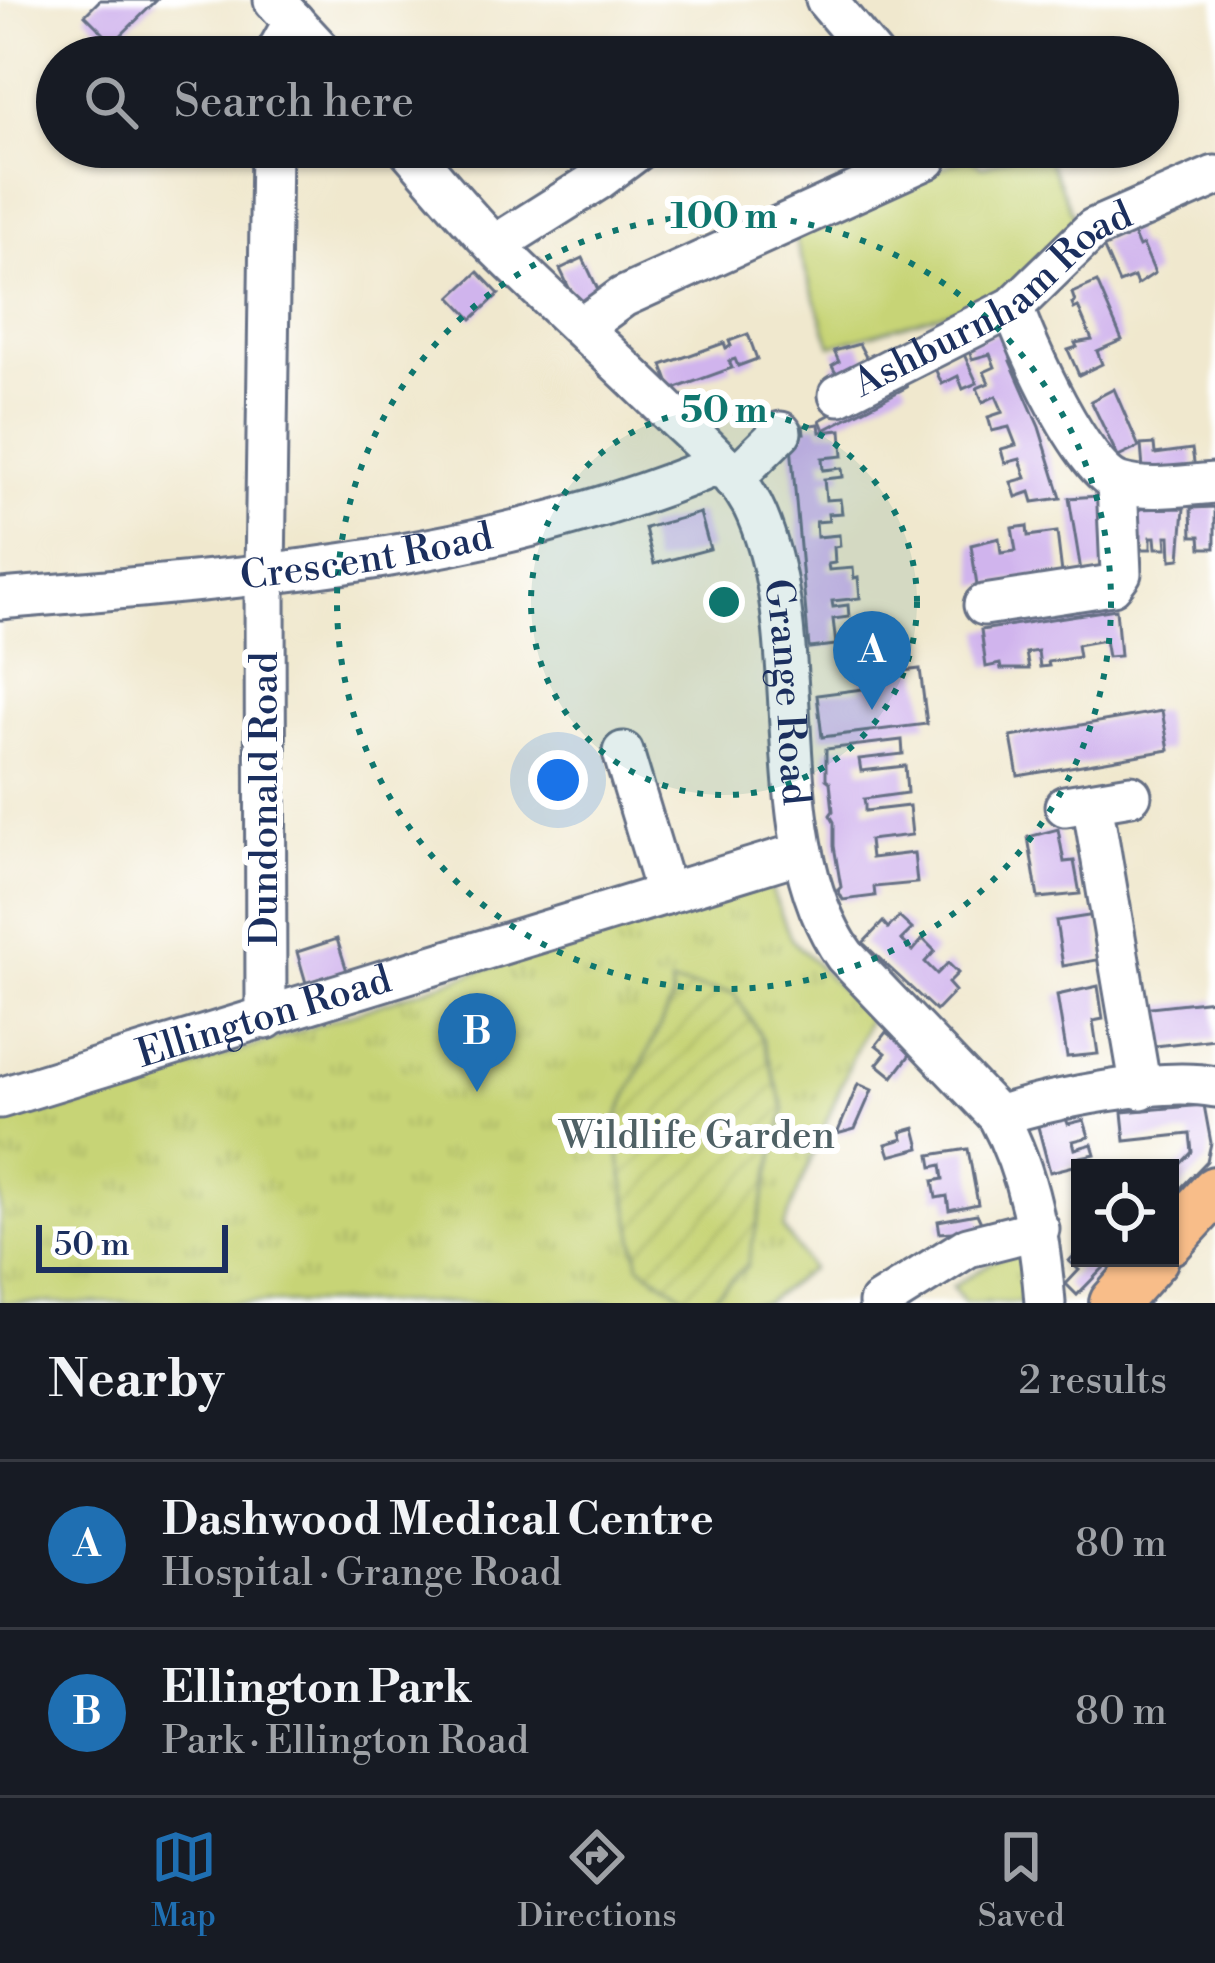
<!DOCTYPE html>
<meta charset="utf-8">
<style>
body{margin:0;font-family:"Libre Bodoni",serif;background:#242831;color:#f1f3f6}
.controls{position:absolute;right:36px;bottom:36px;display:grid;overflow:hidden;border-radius:0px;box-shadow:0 3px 9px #0004}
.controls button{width:108px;height:108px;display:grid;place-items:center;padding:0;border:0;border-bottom:3px solid #363941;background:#171b24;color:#f1f3f6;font:60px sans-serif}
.scale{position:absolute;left:36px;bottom:30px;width:192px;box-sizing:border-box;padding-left:12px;border:6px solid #1b2f5e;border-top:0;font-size:33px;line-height:42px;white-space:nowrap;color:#1b2f5e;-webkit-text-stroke:9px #fff;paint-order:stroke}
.you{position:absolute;left:558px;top:780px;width:42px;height:42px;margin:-30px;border:9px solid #fff;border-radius:50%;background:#1a73e8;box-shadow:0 0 0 18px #1a73e833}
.badge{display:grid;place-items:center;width:78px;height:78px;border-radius:50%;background:#1f6fb2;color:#fff;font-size:39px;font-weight:700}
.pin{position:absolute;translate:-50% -99px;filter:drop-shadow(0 3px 6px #0008)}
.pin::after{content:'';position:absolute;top:63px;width:42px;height:36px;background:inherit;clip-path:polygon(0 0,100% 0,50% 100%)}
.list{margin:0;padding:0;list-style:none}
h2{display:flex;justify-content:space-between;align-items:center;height:156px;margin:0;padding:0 48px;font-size:51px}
h2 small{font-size:39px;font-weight:400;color:#9ea1a6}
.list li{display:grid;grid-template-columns:78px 1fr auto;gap:36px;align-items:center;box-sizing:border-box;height:168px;padding:0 48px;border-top:3px solid #363941}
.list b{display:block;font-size:45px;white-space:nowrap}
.list p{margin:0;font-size:39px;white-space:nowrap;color:#9ea1a6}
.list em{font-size:39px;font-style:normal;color:#9ea1a6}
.icon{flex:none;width:66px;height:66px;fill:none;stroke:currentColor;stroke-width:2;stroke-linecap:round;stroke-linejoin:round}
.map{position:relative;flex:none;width:1215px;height:1303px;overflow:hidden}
.search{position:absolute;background:#171b24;box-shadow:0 3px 9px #0004;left:36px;right:36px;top:36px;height:132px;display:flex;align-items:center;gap:30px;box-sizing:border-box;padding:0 42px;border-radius:66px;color:#9ea1a6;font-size:45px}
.sheet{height:492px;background:#171b24}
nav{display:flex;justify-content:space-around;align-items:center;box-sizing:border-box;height:168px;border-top:3px solid #363941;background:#171b24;font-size:33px;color:#9ea1a6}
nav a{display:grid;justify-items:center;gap:6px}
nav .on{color:#1f6fb2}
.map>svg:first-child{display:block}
</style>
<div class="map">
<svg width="1215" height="1303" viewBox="0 0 1215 1303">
<defs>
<pattern id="park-tufts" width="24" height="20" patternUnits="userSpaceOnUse" patternTransform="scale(3)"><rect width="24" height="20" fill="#c7d476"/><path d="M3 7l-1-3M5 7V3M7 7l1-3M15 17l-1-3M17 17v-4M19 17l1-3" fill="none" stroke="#aab668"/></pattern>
<pattern id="garden-furrows" width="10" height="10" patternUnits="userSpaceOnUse" patternTransform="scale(3)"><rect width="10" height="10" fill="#c7d476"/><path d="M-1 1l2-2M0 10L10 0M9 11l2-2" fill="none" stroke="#aab668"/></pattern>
</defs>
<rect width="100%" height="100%" fill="#fff"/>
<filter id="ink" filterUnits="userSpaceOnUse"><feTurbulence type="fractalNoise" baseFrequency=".00833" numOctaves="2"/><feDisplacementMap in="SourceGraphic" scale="24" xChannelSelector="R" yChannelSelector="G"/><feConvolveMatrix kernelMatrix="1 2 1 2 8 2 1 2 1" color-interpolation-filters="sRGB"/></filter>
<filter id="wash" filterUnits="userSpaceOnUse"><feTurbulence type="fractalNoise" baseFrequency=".004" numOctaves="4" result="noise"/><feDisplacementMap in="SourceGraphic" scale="48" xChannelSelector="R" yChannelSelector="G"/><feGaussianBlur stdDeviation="2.7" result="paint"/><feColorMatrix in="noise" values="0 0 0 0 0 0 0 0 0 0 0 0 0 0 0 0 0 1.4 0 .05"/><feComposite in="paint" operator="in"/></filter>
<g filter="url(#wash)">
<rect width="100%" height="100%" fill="#f0e8ce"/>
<path fill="#c7d476" stroke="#71826a" stroke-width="3" d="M1035,147h8l36,82 -66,64 -182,53 -38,-112 176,-78 13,11z"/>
<g fill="url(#park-tufts)" stroke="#71826a" stroke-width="3">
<path d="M761,881l10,8 20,50 78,78 -86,211 28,41 -47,34h-764v-182l72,-14 473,-158z"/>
<path d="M1022,1253v50h-57l-13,-16 46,-29z"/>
</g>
<path fill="url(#garden-furrows)" stroke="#71826a" stroke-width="3" d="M671,984l63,9 28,45 23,72 -38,156 -41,37h-11l-56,-38 -25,-140 58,-125z"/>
<g id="blocks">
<g fill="#d0b4ed">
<path d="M100,0h57l-44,43 -28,-28z"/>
<path d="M1131,229l8,18 4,-2 12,28 -18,12 -3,-8 -15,6 -18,-41z"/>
<path d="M583,258l20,42 -23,11 -20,-42z"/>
<path d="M478,272l21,22 -27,25 -21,-22z"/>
<path d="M1097,282l25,58 -25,11 5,13 -23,11 -11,-25 9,-3 -2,-4 17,-3 -14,-33 -4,2 -2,-5 3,-2 -3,-9z"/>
<path d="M1011,329l10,26 -11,6 29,66 22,71 -28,4 -3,-10 -14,5 -5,-15 15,-4 -6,-19 -15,4 -2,-6 -2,-8 15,-4 -7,-18 -17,4 -4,-14 15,-5 -7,-16 -13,6 -6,-14 12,-5 -5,-11 11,-5 -5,-13 -18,5 -5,-16z"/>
<path d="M748,334l9,25 -19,7 -3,-7 -6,2 3,7 -61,22 -9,-25 62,-22 2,5 5,-2 -2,-5z"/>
<path d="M859,344l16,30 -31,15 -12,-23 7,-4 -5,-11z"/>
<path d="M962,350l15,33 -14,6 -5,-13 -16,8 -9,-20z"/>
<path d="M902,377l5,10 -83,43 -4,-10z"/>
<path d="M1114,389l25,58 -21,10 -27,-56z"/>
<path d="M819,424l1,8 21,-2 2,26 -21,2 1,12 19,-2 1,9 -19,2 2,21 14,-1 2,14 -14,1 1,7 -13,1 1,15 22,-2 1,11 -6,1 1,16 -7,1 1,6 24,-2 1,10 4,-1 2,21 -28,3 1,6 15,-2 1,12 -16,2 3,26 -27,3 -19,-214 14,-1 -1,-7z"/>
<path d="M1154,444l1,10 37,-5 4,26 -52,6 -3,-36z"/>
<path d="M1112,495l5,73 -36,3 -12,-73z"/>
<path d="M1215,507v41h-14l-1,-12h-8l-1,-28z"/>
<path d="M1184,508l-4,51 -9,1 -1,-24h-4l1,12h-11l-1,-11h-4v12h-10v-13l-6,1 -9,-28z"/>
<path d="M700,513l10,36 -56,15 -9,-36z"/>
<path d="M1027,526l1,10 29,-4 5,41 -85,13 -6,-41 28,-7 2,15 15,-2 -4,-23z"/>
<path d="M1116,609l4,47 -12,1 -3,-17 -28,5 2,12 -31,5 1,4 -9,1 -2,-16 -12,2 3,16h-28l-1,-5 -14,3 -5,-37z"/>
<path d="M920,669l7,55 -105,13 -5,-42 46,-6 -2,-13z"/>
<path d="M1162,711l7,39 -151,26 -7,-39z"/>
<path d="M902,740l1,14 -44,5 2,12 44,-5 2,27 -43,6 1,6v6l44,-5 3,29 -43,5 2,18 43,-5 3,30 -43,4 1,9 -32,4 -5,-10 3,-3 -7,-41v-24l-4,-7 3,-4 -3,-29 -4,-3v-30z"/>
<path d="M1058,829l6,33 10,-1 6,33 -42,4 -10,-61z"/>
<path d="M1095,915l7,44 -39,7 -7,-45z"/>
<path d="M899,917l13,12 -11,11 5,4 7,7 10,-12 12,12 -10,11 12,12 11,-11 10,10 -10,10 7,8 -19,20 -73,-68 20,-21 5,6z"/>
<path d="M337,939l10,32 -41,12 -9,-31z"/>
<path d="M1098,986l5,33 -10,2 5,33 -31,3 -10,-62z"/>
<path d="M1214,1000l1,39 -68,8 -6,-39z"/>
<path d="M886,1032l26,20 -19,25 -16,-13 9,-11 -10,-8z"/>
<path d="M858,1084l14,6 -17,39 -18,5z"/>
<path d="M1204,1105l7,38 -4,18 -37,38v-24l22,-23 -2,-18 -65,7 -3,-29z"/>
<path d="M1065,1116l3,8 16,-4 5,17 -16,4 2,8 17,-5 3,10 -19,4 2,7 -28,7 -13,-49z"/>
<path d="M915,1128l5,20 -30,8 -4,-12 17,-5 -2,-7z"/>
<path d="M968,1149l10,55 -29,6 -2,-14 -11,2 -3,-17 10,-2 -2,-14 -9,2 -2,-12z"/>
<path d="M977,1214l7,15 -31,13 -2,-10 -11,1 -2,-12z"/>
<path d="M1080,1249v9h33l-36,37 -11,-11 13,-14 -10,-9z"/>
</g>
</g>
</g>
<g filter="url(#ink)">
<use href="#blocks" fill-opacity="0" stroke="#667085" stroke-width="3"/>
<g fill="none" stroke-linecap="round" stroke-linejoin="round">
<g stroke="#667085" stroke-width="45">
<g id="minor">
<path d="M274,0l53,57"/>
<path d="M826,0l48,57"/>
<path d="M274,57l20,-36"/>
<path id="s1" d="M407,147c30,34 59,70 91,102 56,55 115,108 171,163 31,30 71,62 88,103 56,131 5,326 88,441l153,160c32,59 42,121 47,187"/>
<path d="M495,245l103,-65 44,-33"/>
<path d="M1013,307c13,38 70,165 107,176 29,9 65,2 95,0"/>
<path d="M582,327l41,-30 304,-138"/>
<path id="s2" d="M839,395l174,-88 80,-78 122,-53"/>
<path d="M733,479l48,-47"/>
<path id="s3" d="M0,599c244,-20 494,-39 722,-136"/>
<path d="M984,605l128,-20 9,-12 -4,-90"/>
<path d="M623,752l43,142"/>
<path d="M1092,802l49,287"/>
<path d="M1065,806l66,-11"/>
<path d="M266,1019l-1,-442 6,-430"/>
<path id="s4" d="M0,1098l803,-246"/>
<path d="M998,1116c52,-17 165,-40 217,-29"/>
<path d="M879,1303l89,-56 71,-18"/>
</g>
</g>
<g stroke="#667085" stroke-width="54">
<g id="major">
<path d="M1170,1240l45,-49"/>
<path d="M1114,1303l40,-45"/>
</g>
</g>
<use href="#minor" stroke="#fff" stroke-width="39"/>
<use href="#major" stroke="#f8bd89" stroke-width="48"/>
</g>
</g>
<circle cx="724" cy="602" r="193" fill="#0f766e" fill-opacity=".12"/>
<g fill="none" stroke="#0f766e" stroke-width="6" stroke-dasharray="6 12">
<circle cx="724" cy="602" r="193"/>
<circle cx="724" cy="602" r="387"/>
</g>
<g text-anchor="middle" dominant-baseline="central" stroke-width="12" stroke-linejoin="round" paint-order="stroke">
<g font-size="39" fill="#1b2f5e" stroke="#fff">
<text stroke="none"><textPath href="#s2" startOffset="183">Ashburnham Road</textPath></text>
<text stroke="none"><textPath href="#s3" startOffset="369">Crescent Road</textPath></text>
<text stroke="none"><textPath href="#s1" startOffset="690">Grange Road</textPath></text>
<text transform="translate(265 799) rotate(-90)">Dundonald Road</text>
<text stroke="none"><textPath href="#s4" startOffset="276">Ellington Road</textPath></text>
</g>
<g font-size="39" fill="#4f6165" stroke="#fff">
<text x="697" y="1136">Wildlife Garden</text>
</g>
</g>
<circle cx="724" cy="602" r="18" fill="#0f766e" stroke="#fff" stroke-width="6"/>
<g font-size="36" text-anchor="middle" font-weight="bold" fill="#0f766e" stroke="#fff" stroke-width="12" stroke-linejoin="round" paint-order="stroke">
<text x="724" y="228">100 m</text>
<text x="724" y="422">50 m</text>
</g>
</svg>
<div class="controls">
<button><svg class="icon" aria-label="locate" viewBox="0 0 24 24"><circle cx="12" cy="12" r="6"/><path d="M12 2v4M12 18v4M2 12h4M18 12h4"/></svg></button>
</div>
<div class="scale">50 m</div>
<div class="you"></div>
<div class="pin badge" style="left:872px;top:710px">A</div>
<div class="pin badge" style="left:477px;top:1092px">B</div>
<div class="search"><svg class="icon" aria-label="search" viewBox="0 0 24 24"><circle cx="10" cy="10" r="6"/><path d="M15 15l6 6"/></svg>Search here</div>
</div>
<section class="sheet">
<h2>Nearby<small>2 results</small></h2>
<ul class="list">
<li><span class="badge">A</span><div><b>Dashwood Medical Centre</b><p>Hospital · Grange Road</p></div><em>80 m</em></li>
<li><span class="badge">B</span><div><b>Ellington Park</b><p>Park · Ellington Road</p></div><em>80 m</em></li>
</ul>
</section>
<nav>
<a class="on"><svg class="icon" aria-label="map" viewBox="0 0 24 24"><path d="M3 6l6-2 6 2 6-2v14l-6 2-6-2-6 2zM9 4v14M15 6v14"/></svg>Map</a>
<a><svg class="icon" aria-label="directions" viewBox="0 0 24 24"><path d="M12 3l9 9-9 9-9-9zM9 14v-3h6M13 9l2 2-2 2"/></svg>Directions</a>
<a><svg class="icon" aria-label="saved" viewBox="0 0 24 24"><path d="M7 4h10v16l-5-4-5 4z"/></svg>Saved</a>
</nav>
